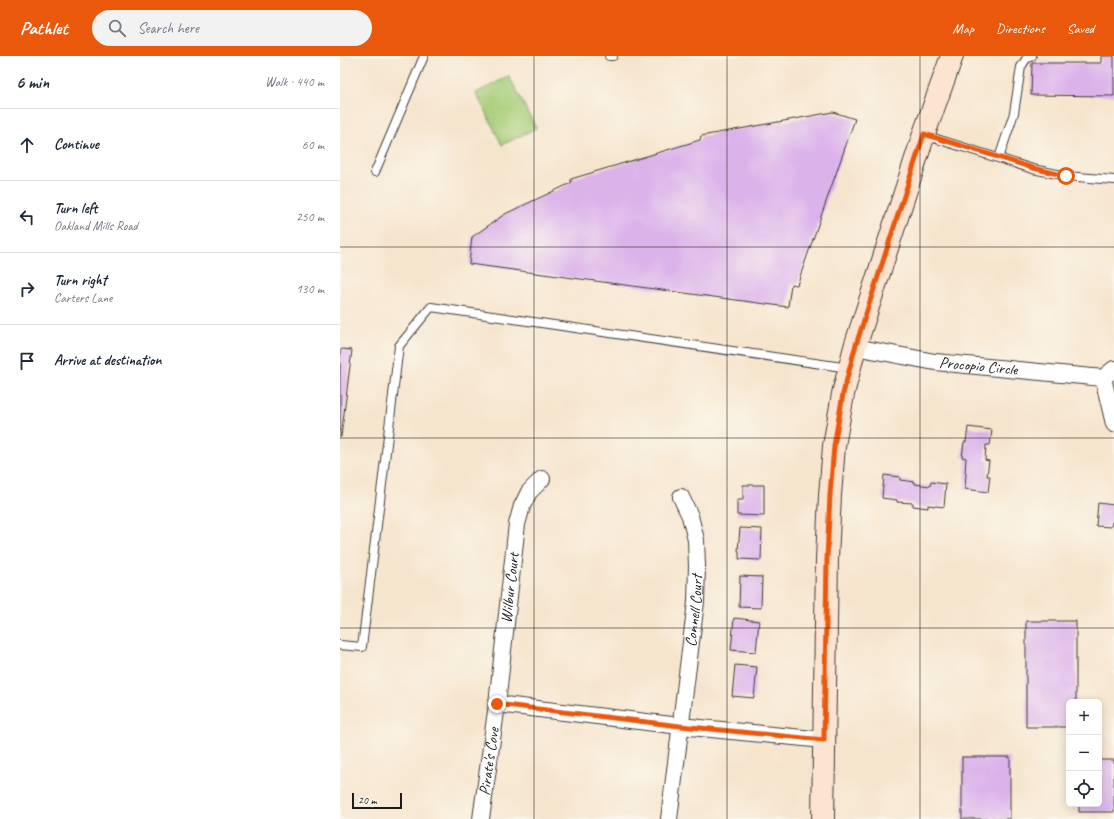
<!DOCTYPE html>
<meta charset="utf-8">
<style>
body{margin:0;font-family:Caveat,sans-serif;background:#f2f2f3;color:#1f2937}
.controls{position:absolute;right:12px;bottom:12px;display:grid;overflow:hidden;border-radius:6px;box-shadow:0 2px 10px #0003}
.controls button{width:36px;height:36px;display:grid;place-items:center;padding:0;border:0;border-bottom:1px solid #e0e1e3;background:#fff;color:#1f2937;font:20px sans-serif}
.scale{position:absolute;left:12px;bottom:10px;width:50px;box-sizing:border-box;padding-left:4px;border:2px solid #1c1c1c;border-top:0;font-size:11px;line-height:14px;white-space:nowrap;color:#1c1c1c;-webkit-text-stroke:3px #fbf7ec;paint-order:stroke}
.stop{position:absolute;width:12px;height:12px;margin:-9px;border:3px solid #ea580c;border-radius:50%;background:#fff}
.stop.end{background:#ea580c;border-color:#fff;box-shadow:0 1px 4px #0008}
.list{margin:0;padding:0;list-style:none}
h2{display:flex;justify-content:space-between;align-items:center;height:52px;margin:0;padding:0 16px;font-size:17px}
h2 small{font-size:13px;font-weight:400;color:#747a83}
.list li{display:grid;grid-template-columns:26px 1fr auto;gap:12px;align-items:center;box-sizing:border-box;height:72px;padding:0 16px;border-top:1px solid #e0e1e3}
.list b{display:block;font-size:15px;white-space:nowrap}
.list p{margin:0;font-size:13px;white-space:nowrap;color:#747a83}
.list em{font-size:13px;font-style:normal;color:#747a83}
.icon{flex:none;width:22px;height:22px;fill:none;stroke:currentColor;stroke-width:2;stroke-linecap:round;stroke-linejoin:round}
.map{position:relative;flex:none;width:774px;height:763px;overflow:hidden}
header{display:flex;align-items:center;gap:24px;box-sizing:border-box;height:56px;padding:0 20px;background:#ea580c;color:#fff}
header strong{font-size:19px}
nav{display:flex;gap:22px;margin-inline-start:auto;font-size:14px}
.search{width:280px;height:36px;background:#f2f2f3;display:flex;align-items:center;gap:10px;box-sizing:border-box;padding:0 14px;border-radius:22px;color:#747a83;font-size:15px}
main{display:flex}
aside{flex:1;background:#fff}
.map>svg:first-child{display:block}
</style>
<header>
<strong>Pathlet</strong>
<div class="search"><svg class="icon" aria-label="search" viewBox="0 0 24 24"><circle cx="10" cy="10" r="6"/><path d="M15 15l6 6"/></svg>Search here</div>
<nav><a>Map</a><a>Directions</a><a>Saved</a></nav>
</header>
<main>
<aside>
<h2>6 min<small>Walk · 440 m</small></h2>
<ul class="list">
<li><svg class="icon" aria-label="ahead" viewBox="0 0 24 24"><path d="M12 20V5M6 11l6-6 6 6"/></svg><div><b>Continue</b></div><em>60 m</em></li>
<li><svg class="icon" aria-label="left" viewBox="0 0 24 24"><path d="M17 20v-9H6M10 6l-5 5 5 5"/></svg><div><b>Turn left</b><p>Oakland Mills Road</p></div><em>250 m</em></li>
<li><svg class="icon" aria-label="right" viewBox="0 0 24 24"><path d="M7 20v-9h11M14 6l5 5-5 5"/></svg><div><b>Turn right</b><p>Carters Lane</p></div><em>130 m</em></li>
<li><svg class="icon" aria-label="arrive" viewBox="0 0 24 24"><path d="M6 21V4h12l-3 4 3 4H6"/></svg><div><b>Arrive at destination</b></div></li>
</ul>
</aside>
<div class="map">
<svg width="774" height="763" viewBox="0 0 774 763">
<rect width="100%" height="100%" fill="#fbf7ec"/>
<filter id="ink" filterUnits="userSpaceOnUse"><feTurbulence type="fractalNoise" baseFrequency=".025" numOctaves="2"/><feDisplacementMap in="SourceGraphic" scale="8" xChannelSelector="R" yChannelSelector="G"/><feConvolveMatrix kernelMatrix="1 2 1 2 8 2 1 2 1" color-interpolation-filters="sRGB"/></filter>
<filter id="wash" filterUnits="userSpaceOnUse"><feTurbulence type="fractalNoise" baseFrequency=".012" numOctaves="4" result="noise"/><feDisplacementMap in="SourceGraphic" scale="16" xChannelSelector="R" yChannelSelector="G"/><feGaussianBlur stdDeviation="0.9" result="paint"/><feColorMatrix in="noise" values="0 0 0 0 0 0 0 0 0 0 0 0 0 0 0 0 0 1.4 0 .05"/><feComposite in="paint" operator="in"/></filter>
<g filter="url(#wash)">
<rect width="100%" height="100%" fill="#f6e5cd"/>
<path fill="#a5cc76" stroke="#607449" d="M169,20l27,52 -34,17 -26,-52z"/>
<g id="blocks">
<g fill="#dcb2eb">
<path d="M761,0h13v40l-83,-1 1,-32h69z"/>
<path d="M493,56l22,7 -58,166 -6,-1 -3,23 -319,-43 3,-27 33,-23 66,-31v-4l129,-39 1,-4z"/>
<path d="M2,293l10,1 -11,87h-1v-86z"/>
<path d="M628,371l24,3 -2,15h-4l-1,15 4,1 -2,15h3l-2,16 -23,-3 1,-16h-1l1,-15 -4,-1 2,-15h2z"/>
<path d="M544,419l16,2v3l15,2v2l15,2 1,-4 15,2 -2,23 -16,-2v3l-15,-2v-3l-16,-1v-2l-15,-2z"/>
<path d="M403,429h21v31l-27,-1v-15h6z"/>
<path d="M758,447l16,2v17h-2l-1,5 -15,-1z"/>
<path d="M400,472l22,1 -1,31 -22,-1v-8h-1z"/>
<path d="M400,520l22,1 -1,31 -22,-1z"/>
<path d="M394,562l25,3 -3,31 -25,-2z"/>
<path d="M686,565h50v81h-7v25h-43z"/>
<path d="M395,609l22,2 -3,31 -22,-2z"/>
<rect x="622" y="701" width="48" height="62"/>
<path d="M759,704h15v52h-35v-8h20z"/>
</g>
</g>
</g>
<g filter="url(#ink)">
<use href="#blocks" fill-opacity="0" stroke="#3d3a37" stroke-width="1"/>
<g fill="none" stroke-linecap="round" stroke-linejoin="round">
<g stroke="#3d3a37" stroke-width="10">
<g id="lane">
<path d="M269,0h4"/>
<path d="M584,79l109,34 33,7 48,4"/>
<path d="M659,102l15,-45 7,-46 5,-8 6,-3"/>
<path d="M35,116l49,-116"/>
<path d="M0,589l22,2 37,-301 32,-39 418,61"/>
</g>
</g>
<g stroke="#3d3a37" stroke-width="18">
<g id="street">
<path id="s1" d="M515,291l80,15 168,16 11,-9"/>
<path d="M763,322l11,46"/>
<path d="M157,648l183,22 144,14"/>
<path id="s2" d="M141,763l16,-115 20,-180 5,-18 7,-14 13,-13"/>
<path id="s3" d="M329,763l27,-217 1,-36 -1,-26 -6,-24 -9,-19"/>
</g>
</g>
<g stroke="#3d3a37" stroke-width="24">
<path id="secondary" d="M483,763l4,-260 3,-64 4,-49 9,-52 12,-47 69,-213 28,-78"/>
</g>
<use href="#lane" stroke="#fff" stroke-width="8"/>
<use href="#street" stroke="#fff" stroke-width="16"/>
<use href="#secondary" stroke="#fde4d1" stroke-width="22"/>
</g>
</g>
<g fill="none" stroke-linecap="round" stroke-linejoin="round" filter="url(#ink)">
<path stroke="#ea580c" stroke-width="5" d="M157,648l183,22 144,14 3,-181 3,-64 4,-49 9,-52 12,-46 69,-214 109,34 33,8"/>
</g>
<path fill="none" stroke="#1c1c1c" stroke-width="1" stroke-opacity="0.55" d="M194,0v763M387,0v763M580,0v763M0,191h774M0,382h774M0,572h774"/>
<g text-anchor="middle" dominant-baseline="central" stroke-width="3" stroke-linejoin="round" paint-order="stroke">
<g font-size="16" fill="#1c1c1c" stroke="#fbf7ec">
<text stroke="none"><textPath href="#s1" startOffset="125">Procopio Circle</textPath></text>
<text stroke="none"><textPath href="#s2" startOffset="233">Wilbur Court</textPath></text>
<text stroke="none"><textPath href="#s3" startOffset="210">Connell Court</textPath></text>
<text stroke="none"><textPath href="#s2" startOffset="58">Pirate's Cove</textPath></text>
</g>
</g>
</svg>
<div class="controls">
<button>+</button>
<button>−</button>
<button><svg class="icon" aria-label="locate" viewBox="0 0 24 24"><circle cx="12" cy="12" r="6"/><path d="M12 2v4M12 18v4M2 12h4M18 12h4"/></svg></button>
</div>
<div class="scale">20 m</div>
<div class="stop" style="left:726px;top:120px"></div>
<div class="stop end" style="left:157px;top:648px"></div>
</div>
</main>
